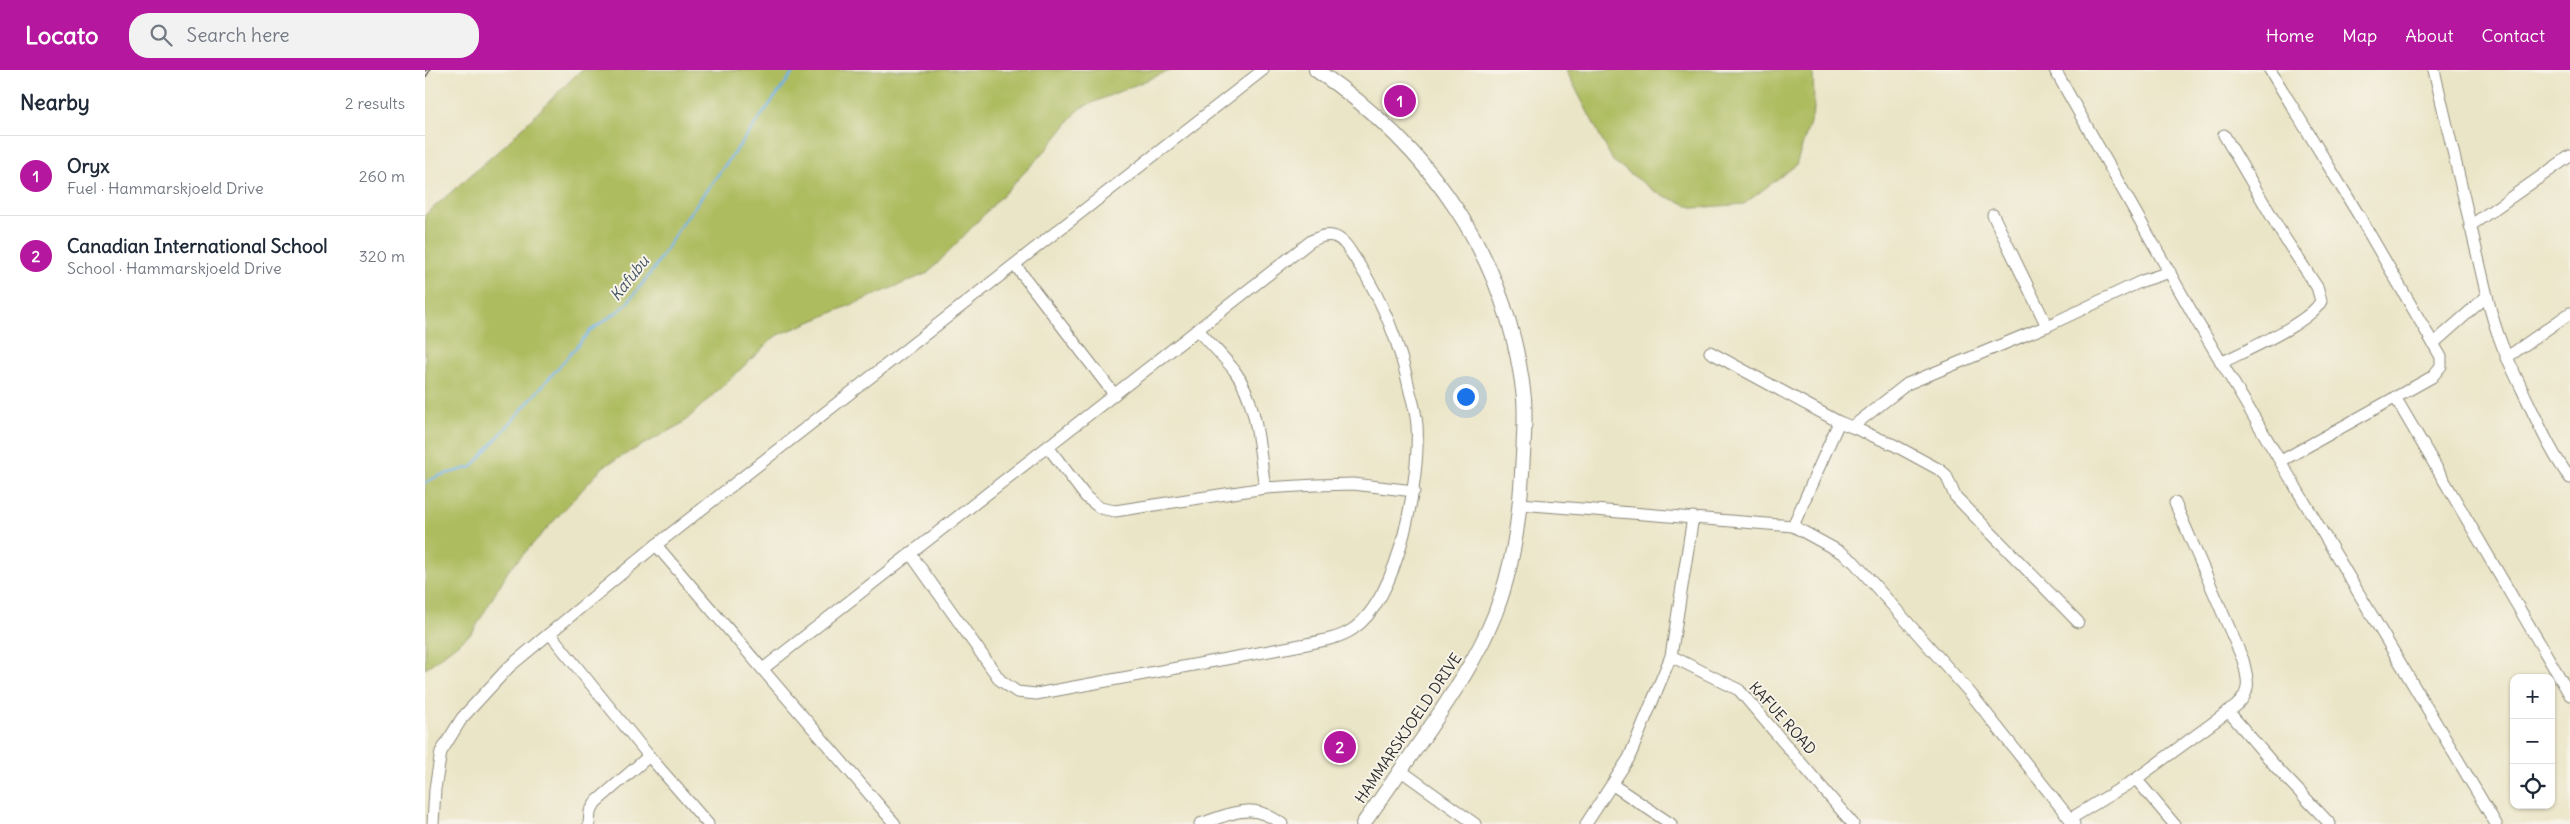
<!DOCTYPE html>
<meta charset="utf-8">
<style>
body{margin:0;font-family:Delius,sans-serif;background:#f2f2f3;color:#1f2937}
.controls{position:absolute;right:15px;bottom:15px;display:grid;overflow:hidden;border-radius:10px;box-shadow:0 1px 4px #0004}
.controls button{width:45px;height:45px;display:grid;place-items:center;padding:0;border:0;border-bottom:1px solid #e0e1e3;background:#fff;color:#1f2937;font:25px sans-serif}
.you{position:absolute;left:1040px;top:326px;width:18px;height:18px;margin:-12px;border:4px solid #fff;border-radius:50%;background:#1a73e8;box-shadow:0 0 0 8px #1a73e833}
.badge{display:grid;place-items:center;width:32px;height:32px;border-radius:50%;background:#b5179e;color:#fff;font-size:16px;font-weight:700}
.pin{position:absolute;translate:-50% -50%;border:2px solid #fff;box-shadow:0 1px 5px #0006}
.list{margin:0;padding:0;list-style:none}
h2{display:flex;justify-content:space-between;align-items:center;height:65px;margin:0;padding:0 20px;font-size:21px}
h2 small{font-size:16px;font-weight:400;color:#747a83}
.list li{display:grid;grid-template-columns:32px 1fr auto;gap:15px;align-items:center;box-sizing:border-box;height:80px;padding:0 20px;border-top:1px solid #e0e1e3}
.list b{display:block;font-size:19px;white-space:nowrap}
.list p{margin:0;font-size:16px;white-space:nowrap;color:#747a83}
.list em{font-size:16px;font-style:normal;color:#747a83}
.icon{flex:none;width:28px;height:28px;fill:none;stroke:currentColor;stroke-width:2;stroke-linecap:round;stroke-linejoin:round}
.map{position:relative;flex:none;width:2145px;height:754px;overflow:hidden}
header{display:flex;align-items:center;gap:30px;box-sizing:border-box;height:70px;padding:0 25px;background:#b5179e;color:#fff}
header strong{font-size:24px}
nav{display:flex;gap:28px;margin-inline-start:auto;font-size:18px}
.search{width:350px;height:45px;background:#f2f2f3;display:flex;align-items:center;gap:12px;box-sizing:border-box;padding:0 18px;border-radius:20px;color:#747a83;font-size:19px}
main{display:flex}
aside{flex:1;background:#fff}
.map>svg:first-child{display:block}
</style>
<header>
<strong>Locato</strong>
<div class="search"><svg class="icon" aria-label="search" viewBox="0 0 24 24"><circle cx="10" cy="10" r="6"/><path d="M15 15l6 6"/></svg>Search here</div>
<nav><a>Home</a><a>Map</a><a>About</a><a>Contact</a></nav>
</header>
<main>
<aside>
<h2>Nearby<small>2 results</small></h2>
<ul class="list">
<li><span class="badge">1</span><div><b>Oryx</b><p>Fuel · Hammarskjoeld Drive</p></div><em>260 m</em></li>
<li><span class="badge">2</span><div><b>Canadian International School</b><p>School · Hammarskjoeld Drive</p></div><em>320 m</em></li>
</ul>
</aside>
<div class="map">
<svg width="2145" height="754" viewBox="0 0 2145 754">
<rect width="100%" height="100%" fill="#f7f3e8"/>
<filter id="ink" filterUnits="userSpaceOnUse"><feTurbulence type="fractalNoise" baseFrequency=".02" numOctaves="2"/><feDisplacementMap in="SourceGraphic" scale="10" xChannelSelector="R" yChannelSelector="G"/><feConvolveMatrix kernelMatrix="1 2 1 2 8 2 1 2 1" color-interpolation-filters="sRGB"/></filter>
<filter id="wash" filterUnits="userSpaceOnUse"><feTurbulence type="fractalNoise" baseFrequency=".0096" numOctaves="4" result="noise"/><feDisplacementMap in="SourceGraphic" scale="20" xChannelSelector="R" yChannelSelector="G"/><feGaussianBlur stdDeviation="1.12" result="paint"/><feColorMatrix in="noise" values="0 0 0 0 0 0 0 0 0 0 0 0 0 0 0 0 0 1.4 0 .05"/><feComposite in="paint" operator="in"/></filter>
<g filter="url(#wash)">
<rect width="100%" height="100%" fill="#ebe5c7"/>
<g fill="#adbc5e" stroke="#6c7444">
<path d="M156,0h590l-91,38 -34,42 -118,123 -152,63 -93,87 -79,43 -96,105 -35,61 -48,37v-454l80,-70z"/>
<path d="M1141,0h247l1,40 -18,55 -52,39 -49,4 -38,-15 -44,-32z"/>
</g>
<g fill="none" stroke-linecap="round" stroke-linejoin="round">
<path stroke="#71b1e4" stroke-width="2.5" d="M0,413l13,-7 34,-9 118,-136 34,-24 29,-37 28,-45 114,-155"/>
</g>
</g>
<g filter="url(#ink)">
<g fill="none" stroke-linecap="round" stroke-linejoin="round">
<g stroke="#8b8879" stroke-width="13">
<g id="minor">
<path d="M1630,0l143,253 298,501"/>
<path d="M1845,0l88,144 83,143v9l-9,11 -151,84"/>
<path d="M1568,145l54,111"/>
<path d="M2045,156l100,-70"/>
<path d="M590,195l99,129"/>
<path d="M2062,226c10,44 23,68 42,108 12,25 24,52 41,74"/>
<path d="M773,260c12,13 25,26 36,40 24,32 25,80 31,118"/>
<path d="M2009,273l53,-47 -53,-226"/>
<path d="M1285,282l129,70 -46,104"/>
<path d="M2081,288l64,-45"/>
<path d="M1796,293c23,-12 89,-40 100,-62l-4,-14 -35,-53 -58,-99"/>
<path d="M1970,327l175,298"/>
<path d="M1414,352l13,5 55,-43 140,-58 95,-45 28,-9"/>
<path d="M1427,357l42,18 46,25 6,5 9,21 123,126"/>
<path d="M623,377l38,50 14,11 15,3 150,-23 51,-3 37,-1 61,7"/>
<path d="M1095,434l273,22 49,27 12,9 117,132 103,130"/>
<path d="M231,475l239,279"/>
<path d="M126,565l98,121 59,68"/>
<path d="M1246,586l68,34 114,134"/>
<path d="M339,598l547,-427c7,-3 13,-7 22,-5 12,3 18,17 25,27 26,40 42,81 52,129 3,10 6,22 7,33 3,53 -17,172 -64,204 -16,11 -38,13 -57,17l-260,48 -19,-2 -17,-12 -90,-127"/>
<path d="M1803,641l48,56 54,57"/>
<path d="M975,700l75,54"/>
<path d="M1711,709l100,-73c16,-14 12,-27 7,-46l-68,-157"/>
<path d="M1188,715l58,39"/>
<path d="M1645,749l66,-40 38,45"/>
<path d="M8,754l2,-35 6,-37 21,-34 47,-51 147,-122 607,-475"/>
<path d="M164,754l1,-12 6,-10 53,-46"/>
<path d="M775,754c34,-11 50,-23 82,0"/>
<path d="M1161,754l43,-66 42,-102 22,-139"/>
</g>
</g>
<g stroke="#8b8879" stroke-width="16">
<path id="major" d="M891,0c115,77 193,189 208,328 2,25 -1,50 -2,75 -3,49 -9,94 -27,141 -18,45 -45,84 -72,124 -20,29 -40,58 -60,86"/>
</g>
<use href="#minor" stroke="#fff" stroke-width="11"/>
<use href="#major" stroke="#fff" stroke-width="14"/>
<g stroke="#2b2b2b" stroke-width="4.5">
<path id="rail" d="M0,5l3,-5"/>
</g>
<use href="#rail" stroke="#f7f3e8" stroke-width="2.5" stroke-dasharray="8" stroke-linecap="butt"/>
</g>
</g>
<g text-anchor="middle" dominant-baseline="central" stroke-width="4" stroke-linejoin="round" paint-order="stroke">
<g font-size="15" fill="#2b2b2b" stroke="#f7f3e8">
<text transform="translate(1358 648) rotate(48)">KAFUE ROAD</text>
<text transform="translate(983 658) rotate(-56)">HAMMARSKJOELD DRIVE</text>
</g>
<g font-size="16" font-style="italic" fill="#405362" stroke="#f7f3e8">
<text transform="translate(204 208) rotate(-52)">Kafubu</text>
</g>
</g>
</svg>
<div class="controls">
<button>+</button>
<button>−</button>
<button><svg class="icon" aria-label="locate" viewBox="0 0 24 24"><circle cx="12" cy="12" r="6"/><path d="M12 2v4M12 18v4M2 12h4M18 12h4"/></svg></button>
</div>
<div class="you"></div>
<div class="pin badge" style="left:975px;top:31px">1</div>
<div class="pin badge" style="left:915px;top:677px">2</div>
</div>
</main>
